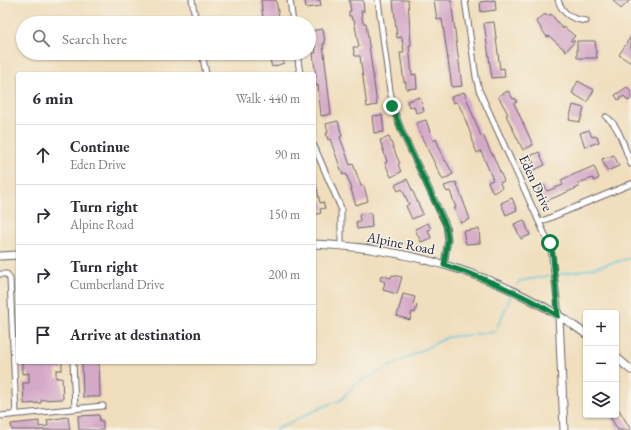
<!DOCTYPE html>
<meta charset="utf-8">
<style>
body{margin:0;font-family:"EB Garamond",serif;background:#f7f7f7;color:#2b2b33}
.controls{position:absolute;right:12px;bottom:12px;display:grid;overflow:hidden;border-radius:4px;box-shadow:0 1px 3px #0004}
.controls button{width:36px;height:36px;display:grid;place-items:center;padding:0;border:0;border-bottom:1px solid #e1e1e2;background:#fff;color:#2b2b33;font:20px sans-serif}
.stop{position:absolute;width:12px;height:12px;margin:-9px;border:3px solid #0b8043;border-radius:50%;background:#fff}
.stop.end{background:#0b8043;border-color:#fff;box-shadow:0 1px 4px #0008}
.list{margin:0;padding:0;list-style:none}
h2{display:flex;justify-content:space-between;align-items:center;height:52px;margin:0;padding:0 16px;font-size:17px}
h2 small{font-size:13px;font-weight:400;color:#7c7c81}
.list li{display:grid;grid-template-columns:26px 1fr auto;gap:12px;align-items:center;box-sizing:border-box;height:60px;padding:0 16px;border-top:1px solid #e1e1e2}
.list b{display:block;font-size:15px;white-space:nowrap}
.list p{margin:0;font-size:13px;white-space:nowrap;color:#7c7c81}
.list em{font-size:13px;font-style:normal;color:#7c7c81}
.icon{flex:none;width:22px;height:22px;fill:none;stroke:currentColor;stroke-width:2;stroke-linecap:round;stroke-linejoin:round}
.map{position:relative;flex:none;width:631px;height:430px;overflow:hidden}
.search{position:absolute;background:#fff;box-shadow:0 1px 3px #0004;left:16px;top:16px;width:300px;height:44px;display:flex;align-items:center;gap:10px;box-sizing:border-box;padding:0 14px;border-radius:22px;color:#7c7c81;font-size:15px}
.panel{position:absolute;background:#fff;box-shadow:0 1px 3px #0004;left:16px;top:72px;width:300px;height:292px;border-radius:4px}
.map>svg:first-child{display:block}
</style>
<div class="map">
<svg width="631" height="430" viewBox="0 0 631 430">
<rect width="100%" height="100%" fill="#f7f3e8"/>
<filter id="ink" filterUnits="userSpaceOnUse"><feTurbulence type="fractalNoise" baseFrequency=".025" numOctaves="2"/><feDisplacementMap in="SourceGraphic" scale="8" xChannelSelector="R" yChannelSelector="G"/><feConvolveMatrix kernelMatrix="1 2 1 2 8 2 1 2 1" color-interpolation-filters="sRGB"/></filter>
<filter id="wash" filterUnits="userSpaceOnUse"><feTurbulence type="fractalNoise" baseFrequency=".012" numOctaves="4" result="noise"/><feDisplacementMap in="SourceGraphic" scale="16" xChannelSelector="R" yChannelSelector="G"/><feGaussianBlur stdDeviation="0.9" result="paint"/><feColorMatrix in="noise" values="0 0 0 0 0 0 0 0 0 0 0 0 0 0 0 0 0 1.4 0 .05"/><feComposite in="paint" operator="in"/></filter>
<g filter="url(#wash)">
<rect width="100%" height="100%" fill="#f0debc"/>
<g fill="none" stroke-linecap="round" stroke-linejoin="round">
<g stroke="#5ec6da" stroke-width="1.5">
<path d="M560,274l25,-4 46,-12"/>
<path d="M517,285l2,-4 29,-5"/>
<path d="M275,430l47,-23 19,-7 14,-16 93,-47 47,-5 16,-36"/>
</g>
</g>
<g id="blocks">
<g fill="#d4a9c7">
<path d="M261,0h15l4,23h-17l-1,-5h1z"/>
<path d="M305,0h15l1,6 -15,2z"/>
<path d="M349,0h14l1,11h-3l2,12h3l11,82 -10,2 -7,-51h-5l-2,-9h6l-5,-27h-2l-1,-4h-2v-5h2z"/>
<path d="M393,0h15l3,45h-2l3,30 4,-1 1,14 -11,1v-7h-2l-4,-29h4l-2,-16 -5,1z"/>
<path d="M434,0h17l11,86 -10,1 -10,-68 -5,1z"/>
<path d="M495,0l1,10 -15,2 -1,-10z"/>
<path d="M613,0h17l-9,9z"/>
<path d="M545,14l1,2 2,-2 1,2 2,-2 12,15 1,-2 11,9 -5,5h5l-9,10 -17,-15 -2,1 -11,-16z"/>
<path d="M181,18l1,5h-18v-3z"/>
<path d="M494,22l6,47 4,-1 1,9 -13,1 -8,-55z"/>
<path d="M323,29l2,15h-2l8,70 -10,2 -3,-31 -2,1 -2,-9h2l-3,-24h3l-2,-16h-4l-1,-6z"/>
<path d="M631,36v27l-12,-8z"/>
<path d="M577,41h18l2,17h-20z"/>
<path d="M268,53h13l3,10 -12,4z"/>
<path d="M578,81l16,9 -7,12 -15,-9z"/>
<path d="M627,87l4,5v7l-3,2 -4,-5 -6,4 -3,-5z"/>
<path d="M508,91l5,8 2,-1 2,4 -3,1 19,42 -10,5 -17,-35 2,-1 -10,-18z"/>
<path d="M464,92l17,44 2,-1 8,18h1l12,28 -4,2 2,5 -9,5 -5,-11 5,-2 -12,-29 -4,2 -5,-12 1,-1 -11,-29 -5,-9 -4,1 -2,-6z"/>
<path d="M420,97l4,14 -8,2 -2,-7 -5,1 -2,-6z"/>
<path d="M573,105l11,3 -4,14 -11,-2z"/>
<path d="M382,115l2,17 -10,1 -2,-17z"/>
<path d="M426,120l7,21 3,-2 9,22h1l7,13 -10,6 -21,-42 -6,-15z"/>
<path d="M338,121l4,15 -2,1 10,28 3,-1 8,22h3l4,15 -12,4 -5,-16h1l-6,-15 -3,1 -13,-36 -2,1 -2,-7h2l-2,-9z"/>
<path d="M589,130l3,7 5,-1 2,6 -14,5 -5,-14z"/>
<path d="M389,137l8,20 3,6 -2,1 3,8 -10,5 -6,-14 2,-1 -7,-22z"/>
<path d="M539,152l6,13 -13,6 -2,-6 4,-2 -4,-7z"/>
<path d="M614,155l5,11 -12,5 -5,-12z"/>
<path d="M594,166l5,12 -5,3 -1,-3 -15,5 1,4 -35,15 -6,-14 6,-3 3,6 16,-6 -2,-5z"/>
<path d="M407,179l16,35 -11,5 -6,-13 3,-2 -7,-15 -4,2 -3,-6z"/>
<path d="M456,182l14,37 -9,4 -7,-15h2l-6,-17 -3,1 -3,-6z"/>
<path d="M316,183l4,20 3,-1 2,6 -5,1 1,4 -7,2v-31z"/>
<path d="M512,198l5,12 -11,5 -5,-12z"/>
<path d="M371,213l1,14 -15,2 -1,-7 4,-1 -1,-7z"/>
<path d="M524,220l6,15 -9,4 -7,-15z"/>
<path d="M428,223l3,6 -3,1 3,8 -10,4 -6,-13z"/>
<path d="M479,229l1,14 -14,1 -3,-13z"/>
<path d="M381,275l10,3 1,-3 10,2 -5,17 -14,-4 2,-8 -5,-2z"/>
<path d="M403,294l12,3 -2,7 4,1 -2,8 -3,-1 -2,8 -13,-4z"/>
<path d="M28,362h34v8h-6v8h6l1,21 -22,1v3l-17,1 -1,-21h6v-10l-7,1v-11z"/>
<path d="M82,362h17l1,35h-17z"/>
<path d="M616,405l15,25h-13l-9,-15h7z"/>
<path d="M99,415l1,6h3v9h-24l-1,-14z"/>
<path d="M68,417l2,13h-58l-1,-6 28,-3v6l9,-1 -1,-6z"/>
</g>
</g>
</g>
<g filter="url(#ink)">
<use href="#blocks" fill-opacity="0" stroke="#6a6468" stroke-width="1"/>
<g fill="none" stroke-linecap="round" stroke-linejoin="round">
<g stroke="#6a6468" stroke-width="7">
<g id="street">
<path d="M192,0l4,23"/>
<path d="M290,0l3,23"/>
<path d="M378,0l12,91 5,22 7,19 44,93 2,14 -4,26"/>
<path d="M465,0l11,77 3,13 72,158 8,68"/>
<path d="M558,0c5,15 14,19 28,21"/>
<path d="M202,53l4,21"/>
<path d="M297,53l3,21"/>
<path d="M606,117c13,7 19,33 25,47"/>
<path d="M314,146l27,62v38"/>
<path d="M540,222l91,-38"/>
<path d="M0,274h7l3,5 6,135"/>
<path d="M73,362l2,46"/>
<path d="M0,416l103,-10"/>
</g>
</g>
<g stroke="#6a6468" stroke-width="9">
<g id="secondary">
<path d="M314,244c97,4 193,32 272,90"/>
<path d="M0,256l18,-1"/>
<path d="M559,316l5,114"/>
<path d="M616,357l15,13"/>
</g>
</g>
<use href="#street" stroke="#fff" stroke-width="5"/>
<use href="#secondary" stroke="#fff" stroke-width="7"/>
</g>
</g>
<g fill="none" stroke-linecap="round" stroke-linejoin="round" filter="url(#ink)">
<path stroke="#0b8043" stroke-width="5" d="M392,106l10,26 44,94 2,13 -4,26c41,13 78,28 114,51l-5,-59 -3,-14"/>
</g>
<g text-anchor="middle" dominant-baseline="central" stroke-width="3" stroke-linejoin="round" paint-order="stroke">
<g font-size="14" fill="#22223b" stroke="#f7f3e8">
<text transform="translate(536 183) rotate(65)">Eden Drive</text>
<text transform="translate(401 243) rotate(11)">Alpine Road</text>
</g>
</g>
</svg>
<div class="controls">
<button>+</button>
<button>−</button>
<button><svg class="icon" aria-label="layers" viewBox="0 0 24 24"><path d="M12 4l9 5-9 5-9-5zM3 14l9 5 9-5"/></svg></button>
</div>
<div class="stop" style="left:550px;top:243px"></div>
<div class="stop end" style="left:392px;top:106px"></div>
<div class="search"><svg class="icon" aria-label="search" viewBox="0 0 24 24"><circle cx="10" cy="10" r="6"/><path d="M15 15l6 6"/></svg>Search here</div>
<section class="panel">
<h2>6 min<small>Walk · 440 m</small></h2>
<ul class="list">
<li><svg class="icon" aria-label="ahead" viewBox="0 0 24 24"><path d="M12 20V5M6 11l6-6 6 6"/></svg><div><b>Continue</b><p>Eden Drive</p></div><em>90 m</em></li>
<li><svg class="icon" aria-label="right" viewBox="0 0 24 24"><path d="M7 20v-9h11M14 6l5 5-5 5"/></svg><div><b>Turn right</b><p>Alpine Road</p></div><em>150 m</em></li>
<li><svg class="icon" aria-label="right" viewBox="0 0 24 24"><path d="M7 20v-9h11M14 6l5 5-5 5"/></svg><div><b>Turn right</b><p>Cumberland Drive</p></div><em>200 m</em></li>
<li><svg class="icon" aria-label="arrive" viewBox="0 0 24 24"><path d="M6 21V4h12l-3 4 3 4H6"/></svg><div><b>Arrive at destination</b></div></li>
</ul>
</section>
</div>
